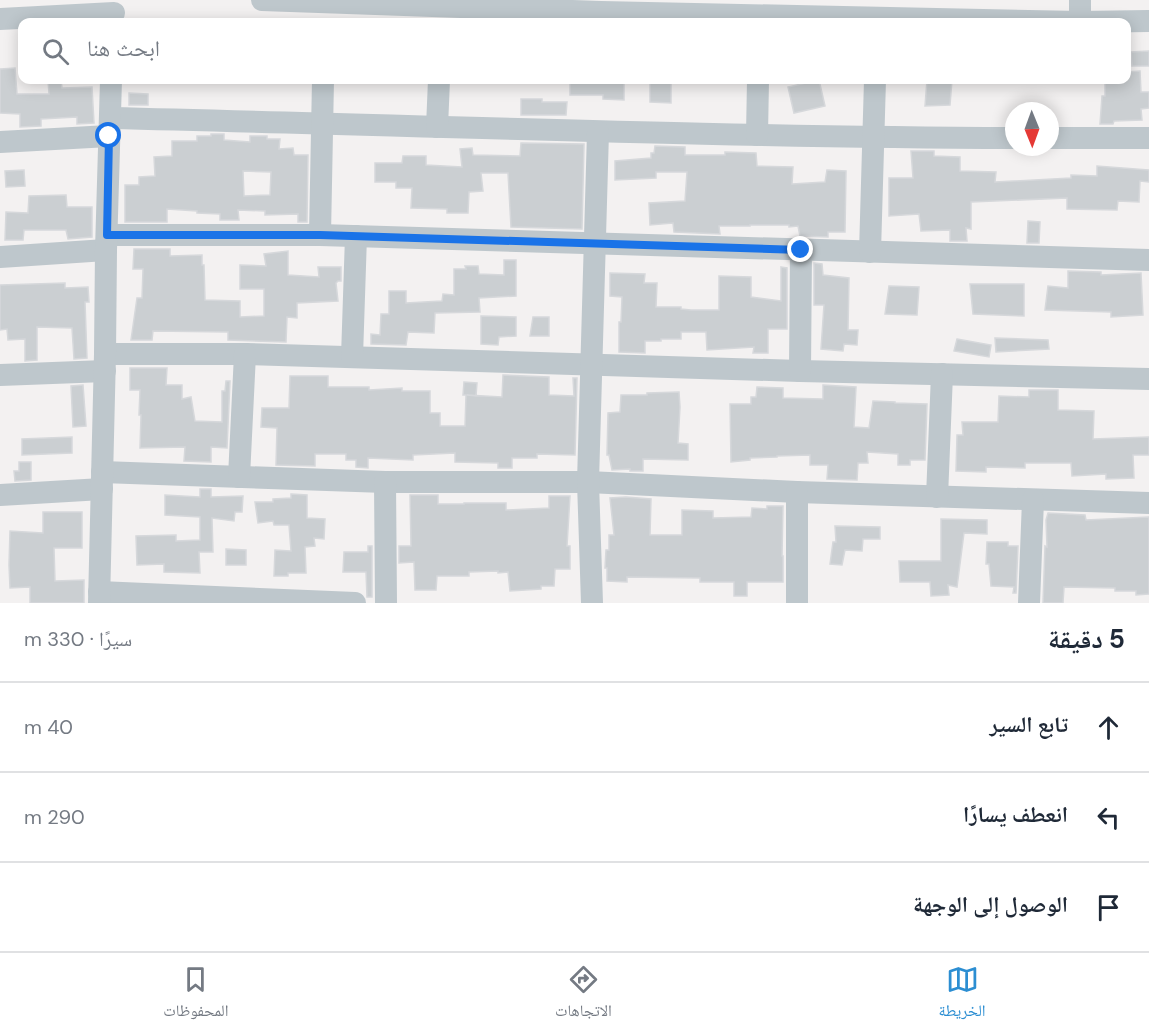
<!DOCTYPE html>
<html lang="ar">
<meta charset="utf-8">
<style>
body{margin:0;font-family:"DM Sans","Noto Naskh Arabic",sans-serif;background:#f2f2f3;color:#1f2937;direction:rtl}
.compass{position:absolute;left:1005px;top:102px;width:54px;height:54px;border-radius:50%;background:#fff;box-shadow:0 3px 15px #0003;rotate:179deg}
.stop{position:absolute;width:18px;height:18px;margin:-14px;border:4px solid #1a73e8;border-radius:50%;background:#fff}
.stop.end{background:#1a73e8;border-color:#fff;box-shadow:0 2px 6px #0008}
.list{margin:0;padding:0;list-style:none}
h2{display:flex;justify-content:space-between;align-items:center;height:78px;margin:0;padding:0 24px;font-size:26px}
h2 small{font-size:20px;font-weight:400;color:#747a83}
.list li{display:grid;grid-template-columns:39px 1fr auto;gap:18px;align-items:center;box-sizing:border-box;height:90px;padding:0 24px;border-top:2px solid #e0e1e3}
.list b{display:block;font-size:22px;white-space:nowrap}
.list em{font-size:20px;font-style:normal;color:#747a83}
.icon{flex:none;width:33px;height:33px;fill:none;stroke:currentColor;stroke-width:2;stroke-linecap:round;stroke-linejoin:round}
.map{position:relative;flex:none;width:1149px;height:603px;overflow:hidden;direction:ltr}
.search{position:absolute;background:#fff;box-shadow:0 3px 15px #0003;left:18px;right:18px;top:18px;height:66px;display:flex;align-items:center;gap:15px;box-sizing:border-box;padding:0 21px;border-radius:12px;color:#747a83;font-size:22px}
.sheet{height:348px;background:#fff}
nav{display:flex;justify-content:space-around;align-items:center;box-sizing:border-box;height:84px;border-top:2px solid #e0e1e3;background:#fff;font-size:16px;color:#747a83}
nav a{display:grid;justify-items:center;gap:3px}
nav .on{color:#2c8ed2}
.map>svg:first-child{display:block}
</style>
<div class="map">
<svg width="1149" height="603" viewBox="0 0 1149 603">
<rect width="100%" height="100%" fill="#f3f1f1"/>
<g fill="#cbcfd2" stroke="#d6d8db" stroke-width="1.5" fill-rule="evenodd">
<path d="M1149,51v15h-17l-1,-14z"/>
<path d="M15,68l2,26h32l-1,-14h13l1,8 30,-1 2,36 -17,1v-7l-36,2v7l-21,1v-13l-20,-1v-44z"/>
<path d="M1140,71l1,21h8v16l-8,1 1,11 -28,1 -1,3h-13l2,-28h3v-16h21v-8z"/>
<path d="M570,80h54v20l-21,-1v-4h-33z"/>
<path d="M819,80l6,26 -31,7 -6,-26z"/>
<path d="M927,80h25l-2,25 -25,1z"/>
<path d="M650,82l21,1v20l-21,-1z"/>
<path d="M129,93l19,1v11h-19z"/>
<path d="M521,99h21v3h25l-1,13h-45z"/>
<path d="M211,134h13v6l26,2v-6h17v3h13l-1,10 14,-1 1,7h14l-1,67h-9v-8l-33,1v-4l-27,-1 1,10h-19v-6l-23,-1v-2l-30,-2v13h-42v-37h14v-8l16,-1 -1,-19 18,-1v-15h25v-5h14zM243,171l28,1 -1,23 -26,1z"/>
<path d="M521,143l63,1 -2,85 -71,-2 -3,-54h-27l2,18 -14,1 -1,21h-21v-4l-36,-1 1,-20h-16v-6h-21v-19h27l1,-7h23v9l36,2 -2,-18 12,-1 1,7 47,1z"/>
<path d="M655,146l30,1v8h40v-3l31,1 1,13 36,1 -1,17 33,-2 2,-12 19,1 -1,61h-17v5l-28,-1 -2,-10 -9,1v-2h-39v1h-31l1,8 -46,-2 -1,-9 -23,2 -1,-22 36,-2 2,-29h-31v6l-41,2v-19l36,-3v-5h3z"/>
<path d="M911,151h23v5l26,1v14l36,1 -1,10 76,-4v-3l26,1v-10l52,4v12l-9,-1 -1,21 -21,-1 -1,9 -50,-1v-11l-96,4v27l-5,-1 1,13h-17v-11l-29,1 -2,-17 -30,2v-38h24z"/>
<path d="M24,170l1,16 -19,1 -1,-16z"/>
<path d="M66,195l1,12h25v30l-24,2 -2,-9h-42l-1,10h-18l1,-28 22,1 1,-17z"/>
<path d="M1028,221l12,1 -1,21h-12z"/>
<path d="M134,249h36v7l32,-1v10h2l1,35 35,1v16l24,-1v-27h-24v-24l26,1 -2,-12 24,-3v24l31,2 -1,-10h23v14h-3l-2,2 2,18 -41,2v15l-10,-1 -1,25 -58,-2v-8l-75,-1 -1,9h-21l6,-42h5l1,-29h-10z"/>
<path d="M504,260h12v36l-37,2 1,14 -45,1 -1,20 -26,-1 -2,13 -35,-1v-10l9,1 1,-21h8v-23h17v12l36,-2 1,-7 11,1v-26h12l-1,-3h13l1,8 25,1z"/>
<path d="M814,263l8,1 1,11 26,3 -1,52h10l-1,15 -13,-1 -1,7 -22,-2 3,-44h-10z"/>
<path d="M781,267l6,1v61h-19v24h-15l1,-6 -47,3 -1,-18h-25v7h-20v2h-16v12l-26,-1v-30h2l1,-25 -12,-1v-23l35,1 -1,9h13l-1,24h25v2l10,1h28v-34l32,1v20l30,4z"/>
<path d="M1068,271l33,1v3l40,-2 2,42 -32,2v-5l-66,-2 3,-24 20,2z"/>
<path d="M65,283v5l23,-1 1,15h-4l2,56 -13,1 -2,-31 -35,-1v33l-12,1v-22l-17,1 -1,-11 -7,1v-45z"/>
<path d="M970,284h54v32l-51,-2z"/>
<path d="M889,286l30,1 -2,28 -32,-1z"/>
<path d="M481,316l35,1v19l-17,1 -1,8 -17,-1z"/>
<path d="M533,317h16v19h-19z"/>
<path d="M995,338l53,2 1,9 -53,3z"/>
<path d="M957,339l34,6 -2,12 -35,-6z"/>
<path d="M130,368h37l-1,17h16v14l9,-2 4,24 27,1v-31h3l1,-10h4l-3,67 -16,-1v15l-27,-1 1,-14 -45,1 1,-33h-2l1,-25h-10z"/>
<path d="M503,375l46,2v18l25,1 -1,-18h4l-2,77 -38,-1v4h-25v10h-14v-5l-43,-1v-9l-42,2v5l-45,-2v10l-12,-1v-7h-10v-6h-31v12l-39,-1 1,-37 -16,-1 1,-19h27l1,-32h38v11h41v3l33,-2v3h28v22h10v13h25l1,-31h-3l1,-13 13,1 -1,13 -9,-1 35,2z"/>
<path d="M83,385l3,41 -13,1 -2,-41z"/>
<path d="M823,385l33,2 -2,40 15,1 4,-27 22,1v1l32,1 -2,56h-15v5h-12v-11l-31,-2 1,11h-10l-1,17 -30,-1 1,-14h-18v-10l-33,1v1l-27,1v2l-19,2 -1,-58h21v-7h5l1,-10 26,1v10l40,1z"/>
<path d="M1029,390h29v20l36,1 -1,28 56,-2v18h-16l1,23 -28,1v-5l-34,2 -1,-13h-46v5l-39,-1v5l-30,-1 1,-36h6l-1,-13h36l1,-26 30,1z"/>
<path d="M679,392l1,15 -2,36 10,1v16l-45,-1v12h-13v-2l-18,1 -3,-15h-2l1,-42 12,-1 1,-17h26v-2z"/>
<path d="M72,437v16l-50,2v-16z"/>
<path d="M19,462h12v18l-16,1 -1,-10h5z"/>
<path d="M200,489h11v8l32,-1 -1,16h-7l-1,9 -22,-3 1,34h-14l1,21 -36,-1v-8l-27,1 -1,-29 40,-1v6l24,-1v-23l-35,-2v-20l35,2z"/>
<path d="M291,494l16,1v23l18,1 -1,20 -10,-1 1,8 -10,1 1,26h-18v3h-14l1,-26 16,1 -2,-26h-15l-1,-4 -15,2 -3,-21h18v-3l18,-1z"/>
<path d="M410,495h28v9h26v-1h42v7l43,-2v-12h21l-3,50h3v23h-15l-1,17h-13v3l-31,2 -2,-19 -10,1v-2l-29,1v4h-32l-1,14h-21l-1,-28 -15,1v-17h12z"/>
<path d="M626,497l25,2 -1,36h32v-25l31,1v7l38,-1 1,-9 15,1v-3h16l-1,50h1v26h-36v14h-13v-14h-34v-4l-73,-1v5l-20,-1v-13h-2l1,-18h3v-15h5l-4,-37z"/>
<path d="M43,512h39v36h-28l1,33 29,-1v23h-54v-16l-20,1 -1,-23 1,-34 33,2z"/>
<path d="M1048,513l37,2 1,5 63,-3v77l-13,1v-4h-21v-3l-51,-1 -1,16h-20l2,-57 2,1 -1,-27z"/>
<path d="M941,519l46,1v14l-23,-1 -7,54 -9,-2 1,10 -18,1 -1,-14h-30l-1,-21h42z"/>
<path d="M835,526l45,1v12h-17l-1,12 -17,-1 -3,15 -12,-1 3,-22h3z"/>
<path d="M987,542h21v4h10l-2,47h-3l1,-6 -23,-1 -2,-22h-3z"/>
<path d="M368,546h4v51h-5l-1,-25h-23l1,-20h24z"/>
<path d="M226,549l20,1v15h-20z"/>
</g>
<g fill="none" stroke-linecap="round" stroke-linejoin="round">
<g stroke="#bec7cc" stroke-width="22">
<path d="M262,0l339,12 479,10 69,-1"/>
<path d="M0,19l114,-6"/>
<path d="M1080,22v-22"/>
<path d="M110,118c301,7 602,19 904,20"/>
<path d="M437,127l2,-47"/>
<path d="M757,135l1,-55"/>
<path d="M1050,138h99"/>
<path d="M0,142l109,-6"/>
<path d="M107,235h213l829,25"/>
<path d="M320,235l3,-155"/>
<path d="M870,252l5,-172"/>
<path d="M0,257l106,-7"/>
<path d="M105,354h140l555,17 349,8"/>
<path d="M352,357l4,-121"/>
<path d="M800,371l1,-121"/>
<path d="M0,375l105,-4"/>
<path d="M102,472l283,10h203l209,10 352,11"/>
<path d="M239,477l6,-123"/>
<path d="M385,482l1,121"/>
<path d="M797,492v111"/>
<path d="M0,495l102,-6"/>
<path d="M937,497l5,-123"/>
<path d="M99,592l256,11"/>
<path d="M99,603l6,-249 1,-104 5,-170"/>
<path d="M592,603l-4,-121 10,-350"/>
<path d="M1029,603l4,-103"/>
</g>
</g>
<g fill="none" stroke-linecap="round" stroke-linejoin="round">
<path stroke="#1a73e8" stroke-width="8" d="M109,136l-2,99h213l481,15"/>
</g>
</svg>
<svg class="compass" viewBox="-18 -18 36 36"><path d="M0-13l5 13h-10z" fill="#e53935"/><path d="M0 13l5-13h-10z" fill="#747a83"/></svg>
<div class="stop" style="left:109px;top:136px"></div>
<div class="stop end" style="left:801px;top:250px"></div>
<div class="search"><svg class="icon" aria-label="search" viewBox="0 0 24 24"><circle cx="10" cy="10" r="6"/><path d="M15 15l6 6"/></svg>ابحث هنا</div>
</div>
<section class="sheet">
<h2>5 دقيقة<small>سيرًا · 330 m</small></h2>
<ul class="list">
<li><svg class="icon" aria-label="ahead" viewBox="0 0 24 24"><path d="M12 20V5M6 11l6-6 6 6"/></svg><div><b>تابع السير</b></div><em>40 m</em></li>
<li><svg class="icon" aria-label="left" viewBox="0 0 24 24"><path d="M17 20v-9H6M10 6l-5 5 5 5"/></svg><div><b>انعطف يسارًا</b></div><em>290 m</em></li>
<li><svg class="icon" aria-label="arrive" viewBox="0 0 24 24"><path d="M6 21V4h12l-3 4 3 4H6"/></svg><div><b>الوصول إلى الوجهة</b></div></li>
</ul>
</section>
<nav>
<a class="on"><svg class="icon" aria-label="map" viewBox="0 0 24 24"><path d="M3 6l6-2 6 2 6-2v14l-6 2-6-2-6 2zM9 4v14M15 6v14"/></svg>الخريطة</a>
<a><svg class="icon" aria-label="directions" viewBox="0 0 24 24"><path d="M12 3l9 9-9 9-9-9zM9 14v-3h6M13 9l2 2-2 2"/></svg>الاتجاهات</a>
<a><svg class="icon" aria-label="saved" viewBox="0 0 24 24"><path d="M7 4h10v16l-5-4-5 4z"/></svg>المحفوظات</a>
</nav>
